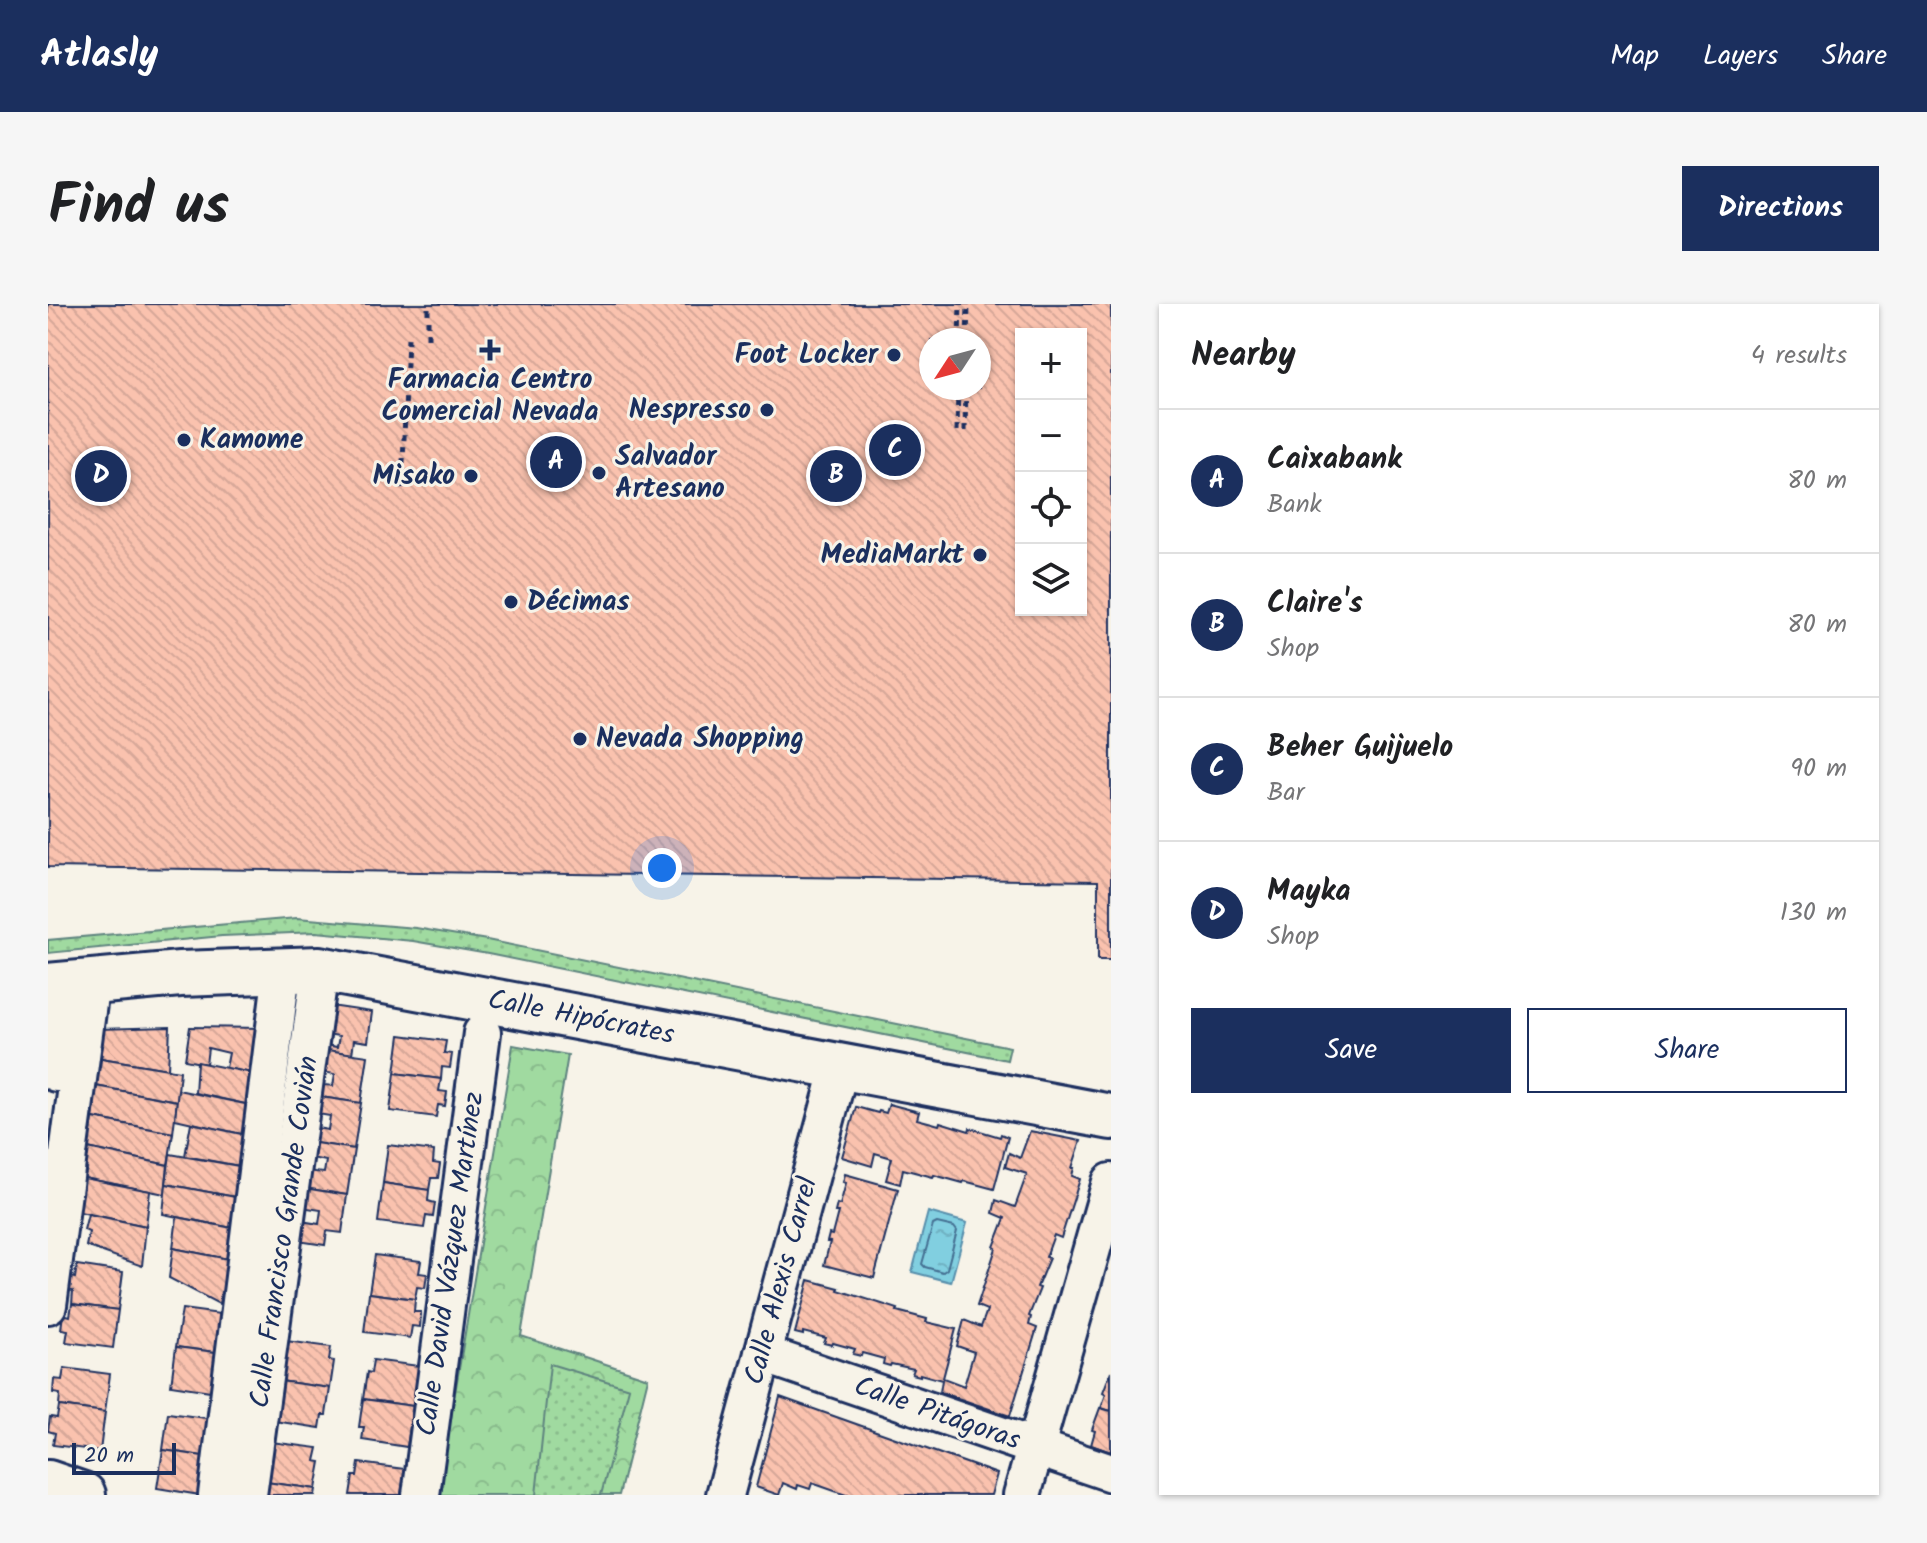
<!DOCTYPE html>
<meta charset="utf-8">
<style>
body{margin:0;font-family:Kalam,sans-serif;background:#f6f6f6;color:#202124}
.controls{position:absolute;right:24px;top:24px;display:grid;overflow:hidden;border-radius:0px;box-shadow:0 2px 6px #0004}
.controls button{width:72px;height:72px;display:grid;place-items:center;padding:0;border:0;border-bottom:2px solid #e0e0e0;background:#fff;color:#202124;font:40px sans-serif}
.compass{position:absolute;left:871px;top:24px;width:72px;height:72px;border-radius:50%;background:#fff;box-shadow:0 2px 6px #0004;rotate:234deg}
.scale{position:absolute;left:24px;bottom:20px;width:104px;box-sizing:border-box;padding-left:8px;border:4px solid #1b2f5e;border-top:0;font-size:22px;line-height:28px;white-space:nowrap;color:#1b2f5e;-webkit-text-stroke:6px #f7f3e8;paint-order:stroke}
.you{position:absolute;left:614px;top:564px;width:28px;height:28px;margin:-20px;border:6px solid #fff;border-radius:50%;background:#1a73e8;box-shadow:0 0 0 12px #1a73e833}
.badge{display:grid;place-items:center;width:52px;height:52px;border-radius:50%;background:#1b2f5e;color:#fff;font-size:26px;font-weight:700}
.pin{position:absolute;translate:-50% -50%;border:4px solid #fff;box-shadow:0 2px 8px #0006}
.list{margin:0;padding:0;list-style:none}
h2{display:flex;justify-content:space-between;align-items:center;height:104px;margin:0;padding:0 32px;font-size:34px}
h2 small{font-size:26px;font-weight:400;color:#757577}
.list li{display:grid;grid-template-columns:52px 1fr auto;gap:24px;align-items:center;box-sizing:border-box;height:144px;padding:0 32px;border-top:2px solid #e0e0e0}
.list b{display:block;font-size:30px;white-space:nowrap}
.list p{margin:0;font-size:26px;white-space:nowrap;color:#757577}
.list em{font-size:26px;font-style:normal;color:#757577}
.actions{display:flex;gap:16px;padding:24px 32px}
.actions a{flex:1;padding:18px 0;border:2px solid #1b2f5e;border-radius:0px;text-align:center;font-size:28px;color:#1b2f5e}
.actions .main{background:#1b2f5e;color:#fff}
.icon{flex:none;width:44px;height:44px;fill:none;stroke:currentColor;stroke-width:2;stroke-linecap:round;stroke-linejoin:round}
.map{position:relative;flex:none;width:1063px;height:1191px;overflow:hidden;border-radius:0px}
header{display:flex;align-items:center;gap:48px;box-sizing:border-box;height:112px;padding:0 40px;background:#1b2f5e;color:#fff}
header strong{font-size:38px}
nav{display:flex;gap:44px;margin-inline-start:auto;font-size:28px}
.intro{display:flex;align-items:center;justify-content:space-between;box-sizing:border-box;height:192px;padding:0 48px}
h1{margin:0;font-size:56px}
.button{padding:20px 36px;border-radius:0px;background:#1b2f5e;color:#fff;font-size:28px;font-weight:700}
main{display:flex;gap:48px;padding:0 48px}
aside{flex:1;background:#fff;border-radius:0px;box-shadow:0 2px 6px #0004}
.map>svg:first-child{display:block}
</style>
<header>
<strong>Atlasly</strong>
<nav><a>Map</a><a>Layers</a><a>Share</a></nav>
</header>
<div class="intro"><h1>Find us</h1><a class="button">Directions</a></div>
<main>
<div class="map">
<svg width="1063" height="1191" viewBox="0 0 1063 1191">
<defs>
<pattern id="park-crowns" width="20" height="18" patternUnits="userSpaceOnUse" patternTransform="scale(2)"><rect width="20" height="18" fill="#a0daa0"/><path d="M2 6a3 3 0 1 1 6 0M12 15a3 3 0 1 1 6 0" fill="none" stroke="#89bb8c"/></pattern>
<pattern id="garden-dots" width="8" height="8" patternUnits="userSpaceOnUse" patternTransform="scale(2)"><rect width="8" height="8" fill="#a0daa0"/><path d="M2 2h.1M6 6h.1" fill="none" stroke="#89bb8c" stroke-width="1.8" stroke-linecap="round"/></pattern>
<pattern id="water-ripples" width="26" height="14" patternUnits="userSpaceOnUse" patternTransform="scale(2)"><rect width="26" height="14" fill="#81cfe0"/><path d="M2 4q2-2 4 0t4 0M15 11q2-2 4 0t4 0" fill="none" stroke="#6fb2c3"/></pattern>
<pattern id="building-back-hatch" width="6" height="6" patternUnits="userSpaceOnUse" patternTransform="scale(2)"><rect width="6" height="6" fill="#fac2ae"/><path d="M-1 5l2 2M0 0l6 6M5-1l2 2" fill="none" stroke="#d6a798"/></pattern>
</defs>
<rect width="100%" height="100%" fill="#f7f3e8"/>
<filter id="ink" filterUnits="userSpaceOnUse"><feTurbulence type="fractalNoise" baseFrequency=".0125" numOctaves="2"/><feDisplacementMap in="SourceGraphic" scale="16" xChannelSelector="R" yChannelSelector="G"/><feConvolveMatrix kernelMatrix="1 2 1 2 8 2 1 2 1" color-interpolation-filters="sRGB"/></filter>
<g filter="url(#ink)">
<path fill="url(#park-crowns)" stroke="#5e847f" stroke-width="2" d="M465,741l55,10 -47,281 127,42 -29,117h-181z"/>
<g fill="url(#garden-dots)" stroke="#5e847f" stroke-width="2">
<path d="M249,614l119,10 71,12 523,107 -3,13 -519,-106 -75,-13 -97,-9 -94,4 -174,17v-13z"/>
<path d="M502,1060l79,24 -28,107h-65z"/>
</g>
<path fill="url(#water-ripples)" stroke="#588fac" stroke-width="2" d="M880,908l39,11 -16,59 -39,-10z"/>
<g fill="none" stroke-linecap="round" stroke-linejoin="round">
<path stroke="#446f92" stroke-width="2" d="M889,919l17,4 3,4 -10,38 -4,3 -18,-5 -3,-3 11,-39z"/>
</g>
<g fill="url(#building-back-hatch)" stroke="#1b2f5e" stroke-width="2" fill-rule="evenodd">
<path d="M0,0h1063v656h-13v-79l-1050,-14zM973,30h60v276h-60zM883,36h48v48h-48z"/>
<path d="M276,701l48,7 -4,30 -14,-2 -2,14 -32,-5v-5l17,3 2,-11 -19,-3z"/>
<path d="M122,723l-2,42 -67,-11 2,-12 -7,-2 2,-15z"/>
<path d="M142,723l84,1 -12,47 -36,-7 3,-15 -21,-5 -2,16 -21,-4z"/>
<path d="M352,731l46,6 -2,12 8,1 -2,14 -8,-1 -1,12 -46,-6z"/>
<path d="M272,745l48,7 -7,47 -47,-7 2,-12 17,2 2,-12 -19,-3z"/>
<path d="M53,754l79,13 -3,30 -87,-16 3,-19 7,1z"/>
<path d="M149,758l65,13 2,33 -69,-15z"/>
<path d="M347,769l46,6 -2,12 8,1 -2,14 -7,-1 -2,12 -46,-6z"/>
<path d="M42,781l87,16 -4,32 -80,-15 2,-12 -7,-1z"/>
<path d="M130,786l86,18 -9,29 -80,-18z"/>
<path d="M266,792l47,7 -7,46 -45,-7 2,-15 17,3 2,-14 -18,-3z"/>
<path d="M841,800l30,8 -2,7 15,4 7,2 1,-3 29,9 1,-3 30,9 1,-3 7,3 -14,52 -30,-8 -1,2 -29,-8 -1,2 -30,-8 -3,15 -14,-4 6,-22 -17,-5 -3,13 -30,-9 14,-50 22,6 1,-2 7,2z"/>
<path d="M45,814l80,15 -5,32 -85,-18 2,-17 6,1z"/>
<path d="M143,819l64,14 1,32 -71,-13z"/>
<path d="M982,827l51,10 -9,27h2l-2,8 8,3 -19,59 -7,-3 -8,22 3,1 -12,29 3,1 -11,28 2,1 -2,8 8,3 -27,88 -70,-24 2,-12 -22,-6v2l-8,-2 2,-5 -23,-5 -1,2 -7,-2 1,-5 -22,-6 -1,3 -8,-2 2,-5 -22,-6 -1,2 -8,-2 2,-5 -23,-6v3l-8,-2 14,-53 30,8 -1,2 60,19 -1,2 30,8 -1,3 30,7 -13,49 21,8 10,-34 -17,-6 7,-26 17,7 6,-17 -10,-4 19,-58 -2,-1 11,-29 -12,-5 3,-13 19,7 12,-33 -22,-7 4,-14 11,5z"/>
<path d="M261,838l45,7 -7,46 -43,-7 2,-17 18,2 2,-12 -19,-4z"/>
<path d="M340,841l46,6 -1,12 7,1 -2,14h-7l-2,12 -46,-7z"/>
<path d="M35,843l85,18 -3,29 -81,-16 3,-9 -6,-1z"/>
<path d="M122,850l86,15 -10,30 -80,-15z"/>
<path d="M797,870l53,15 -24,89 -50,-13 6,-23h-3l2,-8 3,1 6,-23h-3l2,-8 3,1 6,-22 -3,-1z"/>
<path d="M36,874l66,13 -4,35 -71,-15 3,-18 5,1z"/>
<path d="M335,879l46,7 -1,11 7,2 -2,14 -7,-1 -2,12 -46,-6z"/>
<path d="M118,880l80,15 1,32 -84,-17z"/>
<path d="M256,884l43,7 -5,38 -15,-2 -2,14 -27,-4 3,-20 18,3 2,-14 -20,-3z"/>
<path d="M40,910l58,12 -4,40 -56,-20 3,-14 -5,-2z"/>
<path d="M129,913l70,14 -9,30 -65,-13z"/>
<path d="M125,944l65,13v36l-17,-5 -2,12 -50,-26z"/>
<path d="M327,951l46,6 -2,12 8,1 -2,14 -8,-1 -2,12 -46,-6z"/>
<path d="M29,961l46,7 -5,38 -46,-6 1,-13 -8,-1 2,-14 8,2z"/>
<path d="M321,989l46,6 -1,13h7l-1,15 -8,-1 -2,12 -46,-6z"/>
<path d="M24,1000l46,6 -5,38 -47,-6 2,-12 -7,-1 2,-15 7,2z"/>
<path d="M134,1005l46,6 -5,38 -47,-6z"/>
<path d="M238,1037l45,6 -2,13 5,1 -4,27 -50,-7z"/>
<path d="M128,1043l47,6 -6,39 -46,-7z"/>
<path d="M325,1056l46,6 -6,40 -50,-7 4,-27 4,1z"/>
<path d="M16,1064l46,6 -5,38 -46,-6 1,-12 -7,-1 1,-14 8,1z"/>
<path d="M1063,1067v40l-10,-3 5,-14 -3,-2z"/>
<path d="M232,1077l50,7 -4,27h-4l-2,13 -46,-7z"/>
<path d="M732,1093l217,77 -6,21h-145l-34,-12 -2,6 -12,-4 -1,4 -14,-6 -4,12 -23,-8z"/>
<path d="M315,1095l50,7 -6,41 -45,-7 2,-13h-5z"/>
<path d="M11,1102l46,6 -5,39 -47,-6 2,-12 -7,-2 2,-14 7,1z"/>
<path d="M1052,1104l11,3v41l-20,-7 4,-14 -3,-1z"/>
<path d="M120,1109l46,6 -5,38 -46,-7z"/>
<path d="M223,1138l47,6 -3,13 6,1 -5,27 -50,-7z"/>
<path d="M115,1146l46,7 -9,38 -43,-7z"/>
<path d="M311,1159l46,6 -4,26h-51l3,-19h4z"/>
<path d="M218,1178l50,7 -1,6h-51z"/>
</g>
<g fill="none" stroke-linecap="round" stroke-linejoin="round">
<g stroke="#1b2f5e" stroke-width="42">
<g id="street">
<path d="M8,681l-3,24 9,18 -6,46"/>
<path d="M0,1001l43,-324"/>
<path d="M715,1050l348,119"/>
<path d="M169,1191l65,-525"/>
<path d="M200,1191l72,-526"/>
<path d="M373,1191l61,-462"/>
<path d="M677,1191l115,-428"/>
<path d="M974,1191l89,-313"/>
</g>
</g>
<g stroke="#1b2f5e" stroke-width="50">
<g id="secondary">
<path d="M0,682l132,-12 140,-5 791,148"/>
<path d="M0,1179l35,12"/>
</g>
</g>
<g stroke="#1b2f5e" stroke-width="5" stroke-dasharray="6 6" stroke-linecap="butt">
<path d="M380,34v-34"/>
<path d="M911,36l1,-36"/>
<path d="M919,36l1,-36"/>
<path d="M909,127l1,-43"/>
<path d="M917,127l1,-43"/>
<path d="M354,184l6,-150"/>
</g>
<use href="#street" stroke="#f7f3e8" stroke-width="36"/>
<use href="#secondary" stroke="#f7f3e8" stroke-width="44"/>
</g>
</g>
<g fill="#1b2f5e" stroke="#f7f3e8" stroke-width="3">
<path d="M438 34h8v8h8v8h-8v8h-8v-8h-8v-8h8z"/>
<circle cx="846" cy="51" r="8"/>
<circle cx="719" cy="106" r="8"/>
<circle cx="136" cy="136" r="8"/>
<circle cx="551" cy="169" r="8"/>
<circle cx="423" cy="172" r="8"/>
<circle cx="932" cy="251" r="8"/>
<circle cx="463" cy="298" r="8"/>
<circle cx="532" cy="435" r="8"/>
</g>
<g text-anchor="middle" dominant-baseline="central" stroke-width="6" stroke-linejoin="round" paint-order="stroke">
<g font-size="28" font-weight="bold" fill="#1b2f5e" stroke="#f7f3e8" text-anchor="end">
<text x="830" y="51">Foot Locker</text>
<text x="442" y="76" text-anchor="middle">Farmacia Centro<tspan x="442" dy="32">Comercial Nevada</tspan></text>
<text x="703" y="106">Nespresso</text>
<text x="152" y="136" text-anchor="start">Kamome</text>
<text x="567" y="153" text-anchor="start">Salvador<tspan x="567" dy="32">Artesano</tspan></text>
<text x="407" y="172">Misako</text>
<text x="916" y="251">MediaMarkt</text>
<text x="479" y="298" text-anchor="start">Décimas</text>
<text x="548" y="435" text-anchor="start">Nevada Shopping</text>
</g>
<g font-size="28" fill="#1b2f5e" stroke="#f7f3e8">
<text transform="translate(533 714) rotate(11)">Calle Hipócrates</text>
<text transform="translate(237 928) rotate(-82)">Calle Francisco Grande Covián</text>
<text transform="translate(403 960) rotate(-82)">Calle David Vázquez Martínez</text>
<text transform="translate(734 977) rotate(-75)">Calle Alexis Carrel</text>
<text transform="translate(889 1110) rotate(19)">Calle Pitágoras</text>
</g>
</g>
</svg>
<div class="controls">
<button>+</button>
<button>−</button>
<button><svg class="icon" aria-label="locate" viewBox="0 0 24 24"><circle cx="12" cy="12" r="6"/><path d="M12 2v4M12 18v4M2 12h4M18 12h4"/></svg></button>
<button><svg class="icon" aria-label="layers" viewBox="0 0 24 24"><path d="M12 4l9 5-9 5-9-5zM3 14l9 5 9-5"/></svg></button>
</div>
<svg class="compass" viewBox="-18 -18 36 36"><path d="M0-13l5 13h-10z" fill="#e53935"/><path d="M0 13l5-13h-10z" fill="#757577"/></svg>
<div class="scale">20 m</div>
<div class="you"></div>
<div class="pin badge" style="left:508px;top:158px">A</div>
<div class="pin badge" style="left:788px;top:172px">B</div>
<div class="pin badge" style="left:847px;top:146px">C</div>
<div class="pin badge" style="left:53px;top:172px">D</div>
</div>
<aside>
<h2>Nearby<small>4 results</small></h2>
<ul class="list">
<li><span class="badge">A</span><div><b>Caixabank</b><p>Bank</p></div><em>80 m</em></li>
<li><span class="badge">B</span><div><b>Claire's</b><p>Shop</p></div><em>80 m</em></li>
<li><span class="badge">C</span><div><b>Beher Guijuelo</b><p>Bar</p></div><em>90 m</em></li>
<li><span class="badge">D</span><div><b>Mayka</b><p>Shop</p></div><em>130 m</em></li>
</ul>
<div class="actions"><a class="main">Save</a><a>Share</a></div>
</aside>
</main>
